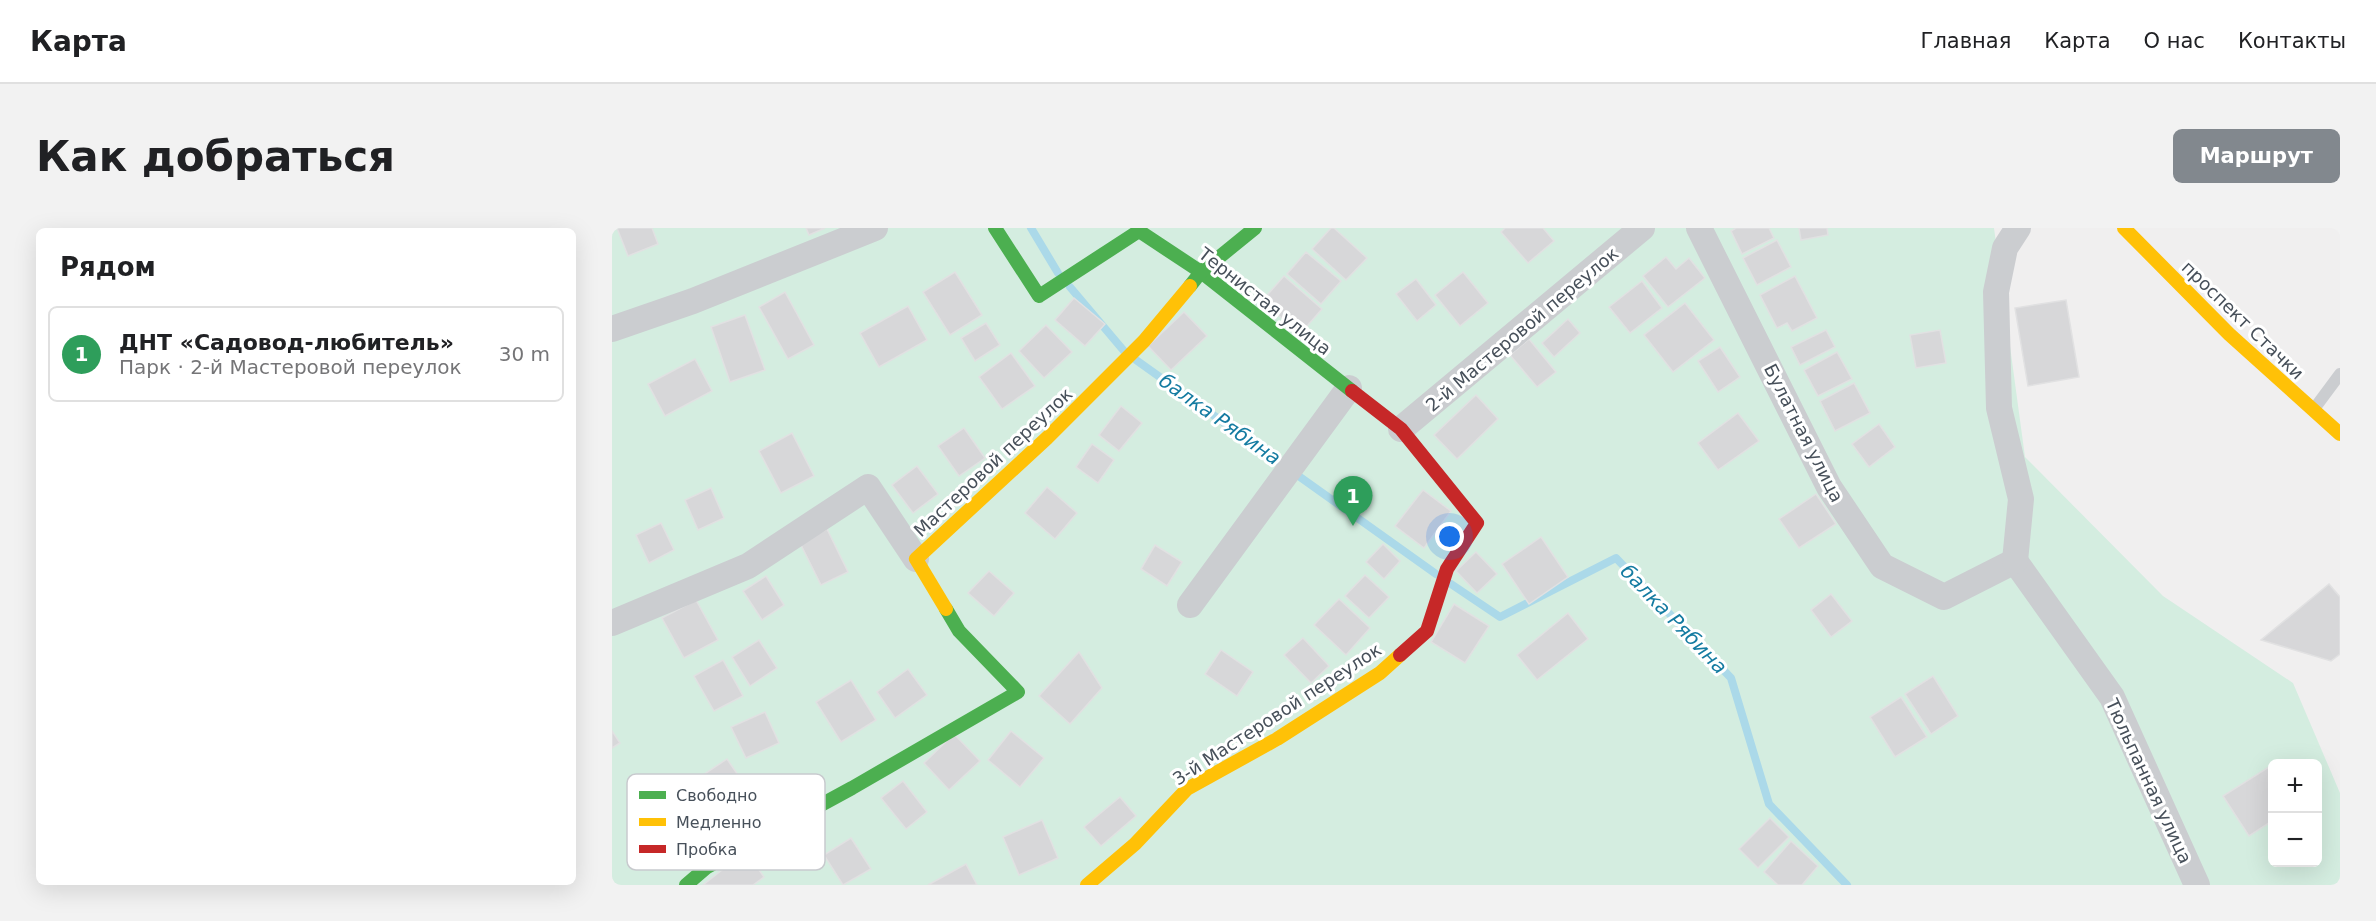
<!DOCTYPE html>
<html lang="ru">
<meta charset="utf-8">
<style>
body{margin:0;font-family:"DejaVu Sans",sans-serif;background:#f2f2f2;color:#202124}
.controls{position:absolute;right:18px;bottom:18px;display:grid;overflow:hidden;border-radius:9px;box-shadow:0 6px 24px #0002}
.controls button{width:54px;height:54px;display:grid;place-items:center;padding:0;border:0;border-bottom:2px solid #e0e0e0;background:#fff;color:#202124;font:30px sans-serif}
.you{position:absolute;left:838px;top:309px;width:21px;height:21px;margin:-15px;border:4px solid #fff;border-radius:50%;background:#1a73e8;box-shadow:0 0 0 9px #1a73e833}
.badge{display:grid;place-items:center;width:39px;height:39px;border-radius:50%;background:#82888e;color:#fff;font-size:20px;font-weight:700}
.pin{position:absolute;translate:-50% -50px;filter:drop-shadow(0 2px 3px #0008)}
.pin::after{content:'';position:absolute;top:32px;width:21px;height:18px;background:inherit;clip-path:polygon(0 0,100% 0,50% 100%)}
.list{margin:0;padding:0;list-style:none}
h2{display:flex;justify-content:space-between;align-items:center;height:78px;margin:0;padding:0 24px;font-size:26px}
h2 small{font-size:20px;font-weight:400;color:#757577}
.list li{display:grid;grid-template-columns:39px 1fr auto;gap:18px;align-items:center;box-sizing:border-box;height:96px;margin:0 12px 12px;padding:0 12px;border:2px solid #e0e0e0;border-radius:9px}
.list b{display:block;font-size:22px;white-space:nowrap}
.list p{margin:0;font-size:20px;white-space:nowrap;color:#757577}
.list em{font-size:20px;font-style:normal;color:#757577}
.map{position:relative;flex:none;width:1728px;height:657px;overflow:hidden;border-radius:9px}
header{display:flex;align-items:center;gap:36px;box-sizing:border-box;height:84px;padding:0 30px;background:#fff;border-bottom:2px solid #e0e0e0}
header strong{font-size:28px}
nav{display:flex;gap:33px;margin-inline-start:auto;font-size:21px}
.intro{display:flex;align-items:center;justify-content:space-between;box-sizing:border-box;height:144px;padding:0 36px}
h1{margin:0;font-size:42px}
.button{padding:15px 27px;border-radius:9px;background:#82888e;color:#fff;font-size:21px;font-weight:700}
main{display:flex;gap:36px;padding:0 36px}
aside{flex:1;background:#fff;border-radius:9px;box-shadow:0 6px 24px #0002}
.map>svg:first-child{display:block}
</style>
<header>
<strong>Карта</strong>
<nav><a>Главная</a><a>Карта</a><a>О нас</a><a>Контакты</a></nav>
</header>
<div class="intro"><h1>Как добраться</h1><a class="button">Маршрут</a></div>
<main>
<aside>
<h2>Рядом<small></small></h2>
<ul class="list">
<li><span class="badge" style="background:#2e9e5b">1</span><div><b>ДНТ «Садовод-любитель»</b><p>Парк · 2-й Мастеровой переулок</p></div><em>30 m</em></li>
</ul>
</aside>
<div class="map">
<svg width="1728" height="657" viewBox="0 0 1728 657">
<rect width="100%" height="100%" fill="#f0efef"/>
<path fill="#d4ede0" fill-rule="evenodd" d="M0,0h1382l31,229 138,139 130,87 47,110v92h-1728zM1660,536h46v98h-46z"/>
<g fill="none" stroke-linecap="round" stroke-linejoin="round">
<g stroke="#abd9e9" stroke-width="8">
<path d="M419,0l27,45"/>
<path d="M458,59l54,64"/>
<path d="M524,132l300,214"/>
<path d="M839,356l49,33 116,-59 115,120 38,126 78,81"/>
</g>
</g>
<g fill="#d7d7d9" stroke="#e1e1e2" stroke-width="1.5">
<path d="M5,0h35l6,16 -30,12z"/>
<path d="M194,0h19l-16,7z"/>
<path d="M719,0h3l33,30 -21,22 -34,-31z"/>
<path d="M893,0h38l11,13 -26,22 -27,-31z"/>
<path d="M1124,0h33l5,10 -32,16 -11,-23z"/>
<path d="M1187,0h28l1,7 -27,5z"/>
<path d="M1165,12l14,27 -34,18 -14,-27z"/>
<path d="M694,24l35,29 -20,23 -34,-30z"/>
<path d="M1054,29l10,12 13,-11 16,20 -37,29 -25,-31z"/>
<path d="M343,44l27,43 -32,20 -27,-43z"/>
<path d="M851,44l25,31 -28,23 -25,-31z"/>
<path d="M672,48l38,33 -22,25 -38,-33z"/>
<path d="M1183,48l22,42 -25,13 -5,-8 -10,5 -17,-33z"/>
<path d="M804,51l20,26 -19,16 -21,-27z"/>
<path d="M1030,53l20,27 -32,25 -21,-26z"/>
<path d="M173,64l29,53 -26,14 -29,-52z"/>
<path d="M462,70l31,26 -20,22 -30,-26z"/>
<path d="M1454,72l13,77 -51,9 -13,-78z"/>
<path d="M1073,75l29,37 -41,32 -29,-37z"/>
<path d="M296,78l19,34 -48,27 -19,-34z"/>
<path d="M572,84l23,24 -36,34 -23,-24z"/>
<path d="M133,87l20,55 -35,12 -19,-55z"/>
<path d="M956,91l12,14 -26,24 -12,-14z"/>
<path d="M374,95l14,22 -25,16 -14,-23z"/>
<path d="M434,97l26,27 -28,26 -25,-27z"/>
<path d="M1214,102l9,17 -35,18 -9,-18z"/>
<path d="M1328,102l6,33 -30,5 -6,-33z"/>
<path d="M917,111l27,33 -19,15 -27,-32z"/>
<path d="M1108,119l20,30 -22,15 -20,-31z"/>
<path d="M1225,124l15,27 -34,17 -14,-26z"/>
<path d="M399,125l24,33 -33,23 -23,-32z"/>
<path d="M83,131l17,32 -47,25 -17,-32z"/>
<path d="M1242,155l16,30 -35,18 -15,-30z"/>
<path d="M864,167l22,24 -41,40 -23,-24z"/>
<path d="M509,178l21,17 -23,28 -20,-16z"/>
<path d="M1126,185l21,28 -41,29 -20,-27z"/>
<path d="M1267,196l16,23 -26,20 -17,-23z"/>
<path d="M352,200l21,30 -26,18 -21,-30z"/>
<path d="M180,205l22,43 -33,17 -22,-42z"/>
<path d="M480,216l22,16 -16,23 -22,-16z"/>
<path d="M305,238l21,28 -25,19 -21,-28z"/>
<path d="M435,259l30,26 -22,26 -30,-26z"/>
<path d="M99,260l13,30 -26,12 -13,-30z"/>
<path d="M811,262l28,21 -27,37 -29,-22z"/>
<path d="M1204,266l20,30 -37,24 -20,-29z"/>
<path d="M49,295l13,27 -25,13 -13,-28z"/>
<path d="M215,301l21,43 -27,13 -21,-42z"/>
<path d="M929,309l27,40 -39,27 -27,-40z"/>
<path d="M771,316l17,17 -16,18 -18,-17z"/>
<path d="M543,317l27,17 -15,24 -26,-17z"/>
<path d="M864,324l21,22 -20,19 -21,-22z"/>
<path d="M377,343l25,22 -20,23 -26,-23z"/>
<path d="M753,347l24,22 -20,21 -24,-22z"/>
<path d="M154,348l18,29 -22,15 -19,-29z"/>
<path d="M1717,356l11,13v57l-9,7 -70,-21z"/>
<path d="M1219,366l21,27 -21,16 -20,-27z"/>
<path d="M727,371l31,29 -24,27 -32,-30z"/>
<path d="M84,372l22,40 -34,18 -22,-40z"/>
<path d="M842,376l35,22 -24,37 -34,-21z"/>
<path d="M956,385l20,26 -51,41 -20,-25z"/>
<path d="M691,410l26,28 -18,17 -27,-28z"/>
<path d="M147,412l18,28 -27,18 -18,-29z"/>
<path d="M609,422l32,22 -16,24 -32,-22z"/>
<path d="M467,424l23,36 -32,36 -31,-28z"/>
<path d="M111,432l20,36 -29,15 -20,-35z"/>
<path d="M296,441l19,26 -32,23 -18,-26z"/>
<path d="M1321,448l25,40 -27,18 -26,-40z"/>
<path d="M239,452l25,40 -35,22 -25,-40z"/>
<path d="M1289,469l26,40 -32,20 -25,-40z"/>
<path d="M153,484l14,31 -33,15 -15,-31z"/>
<path d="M0,503l8,12 -8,5z"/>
<path d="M399,503l33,27 -24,29 -32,-27z"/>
<path d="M342,506l26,27 -31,29 -25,-27z"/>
<path d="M115,531l22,32 -35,25 -23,-33z"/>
<path d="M1660,537v56l-23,15 -26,-40z"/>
<path d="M291,553l24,31 -21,17 -25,-31z"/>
<path d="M508,569l16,19 -35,30 -17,-19z"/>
<path d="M1158,590l19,19 -31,31 -19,-19z"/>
<path d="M430,592l16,38 -39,17 -16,-38z"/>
<path d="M239,610l20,31 -28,16 -19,-30z"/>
<path d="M1179,613l27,25 -16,19h-24l-14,-13z"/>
<path d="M134,623l18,26 -11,8h-50z"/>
<path d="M354,636l11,21h-49z"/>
</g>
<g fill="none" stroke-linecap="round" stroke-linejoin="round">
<path stroke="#cbcdd0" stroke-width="12" d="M1702,181l26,-35"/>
<g stroke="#cbcdd0" stroke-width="26">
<path d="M1087,0l130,259 53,79 62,31 71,-36"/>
<path d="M0,101l81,-28 182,-73"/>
<path d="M789,201l241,-201"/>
<path d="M1403,333l97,136 85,188"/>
<path d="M1403,333l6,-62 -22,-91 -3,-116 9,-44 13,-20"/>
<path d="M578,377l159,-217"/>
<path d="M0,395l136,-57 120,-79 48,72"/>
</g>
<g stroke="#4caf50" stroke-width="14">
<path d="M383,0l44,68 100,-65 62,41 151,119"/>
<path d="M578,58l11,-14 54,-44"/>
<path d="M74,657l21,-18 145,-79 166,-96 -59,-61 -13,-22"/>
</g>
<g stroke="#ffc107" stroke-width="14">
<path d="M1512,0l105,106 111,100"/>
<path d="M334,381l-30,-50 131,-121 97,-97 46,-55"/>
<path d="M475,657l48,-41 52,-55 90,-50 103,-66 20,-18"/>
</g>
<path stroke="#c62828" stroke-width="14" d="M740,163l49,38 76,94 -30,46 -20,62 -27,24"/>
</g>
<g text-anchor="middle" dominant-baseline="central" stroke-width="6" stroke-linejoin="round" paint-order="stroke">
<g font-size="18" fill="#47505a" stroke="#fff">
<text transform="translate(653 73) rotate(38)">Тернистая улица</text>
<text transform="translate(1631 92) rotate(44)">проспект Стачки</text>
<text transform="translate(910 101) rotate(-40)">2-й Мастеровой переулок</text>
<text transform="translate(1192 205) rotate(63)">Булатная улица</text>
<text transform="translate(381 234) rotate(-43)">Мастеровой переулок</text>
<text transform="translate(665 486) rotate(-33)">3-й Мастеровой переулок</text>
<text transform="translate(1537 553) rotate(65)">Тюльпанная улица</text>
</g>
<g font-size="20" font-style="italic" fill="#147ba1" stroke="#fff">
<text transform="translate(608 191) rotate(35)">балка Рябина</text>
<text transform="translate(1062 391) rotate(46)">балка Рябина</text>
</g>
</g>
<rect x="15" y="546" width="198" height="96" rx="9" fill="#fff" stroke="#c8cace" stroke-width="1.5"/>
<rect x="27" y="563" width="27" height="8" fill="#4caf50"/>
<rect x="27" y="590" width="27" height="8" fill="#ffc107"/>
<rect x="27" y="617" width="27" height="8" fill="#c62828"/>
<g font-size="16" fill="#47505a">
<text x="64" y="573">Свободно</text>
<text x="64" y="600">Медленно</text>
<text x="64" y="627">Пробка</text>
</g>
</svg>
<div class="controls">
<button>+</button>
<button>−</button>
</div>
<div class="you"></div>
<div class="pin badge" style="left:741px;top:298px;background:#2e9e5b">1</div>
</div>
</main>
